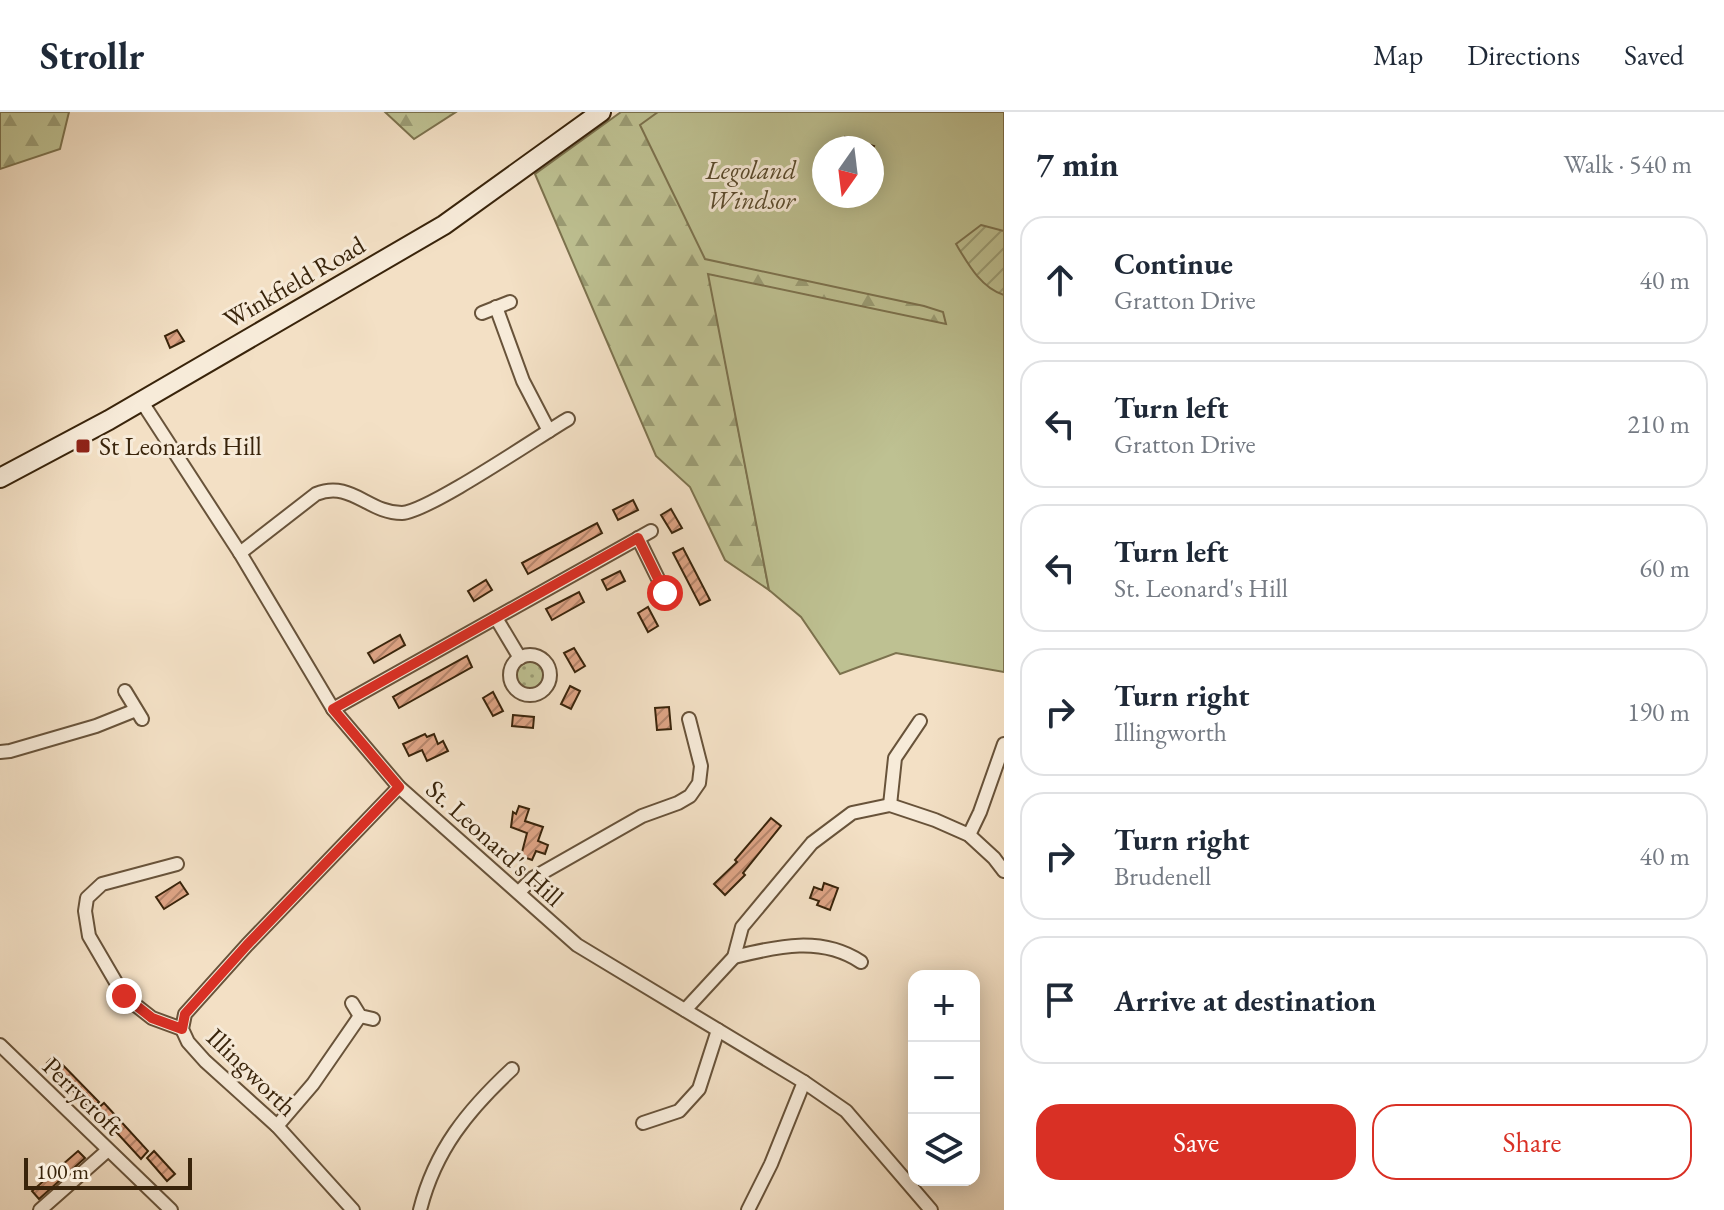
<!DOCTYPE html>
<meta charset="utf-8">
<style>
body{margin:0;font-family:"EB Garamond",serif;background:#f6f6f7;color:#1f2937}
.controls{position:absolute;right:24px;bottom:24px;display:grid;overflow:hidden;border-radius:16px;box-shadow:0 4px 20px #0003}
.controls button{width:72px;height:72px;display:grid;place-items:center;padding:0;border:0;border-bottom:2px solid #e0e1e3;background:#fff;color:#1f2937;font:40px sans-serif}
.compass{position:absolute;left:812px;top:24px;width:72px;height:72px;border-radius:50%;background:#fff;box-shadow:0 4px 20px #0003;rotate:194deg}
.scale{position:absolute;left:24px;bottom:20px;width:168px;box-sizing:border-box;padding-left:8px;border:4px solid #39240b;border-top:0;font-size:22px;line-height:28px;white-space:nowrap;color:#39240b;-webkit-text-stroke:6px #f7ebd9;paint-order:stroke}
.stop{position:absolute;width:24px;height:24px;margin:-18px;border:6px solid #d93025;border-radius:50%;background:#fff}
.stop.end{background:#d93025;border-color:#fff;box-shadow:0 2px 8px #0008}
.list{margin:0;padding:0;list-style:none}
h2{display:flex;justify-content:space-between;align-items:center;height:104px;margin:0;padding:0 32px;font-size:34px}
h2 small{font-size:26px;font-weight:400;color:#747a83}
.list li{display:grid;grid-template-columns:52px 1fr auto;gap:24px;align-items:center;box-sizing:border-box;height:128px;margin:0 16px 16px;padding:0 16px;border:2px solid #e0e1e3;border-radius:24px}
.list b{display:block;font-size:30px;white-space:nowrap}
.list p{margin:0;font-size:26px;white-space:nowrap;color:#747a83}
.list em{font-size:26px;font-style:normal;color:#747a83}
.actions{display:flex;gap:16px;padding:24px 32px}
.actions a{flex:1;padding:18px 0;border:2px solid #d93025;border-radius:24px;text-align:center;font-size:28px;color:#d93025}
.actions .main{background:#d93025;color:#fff}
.icon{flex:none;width:44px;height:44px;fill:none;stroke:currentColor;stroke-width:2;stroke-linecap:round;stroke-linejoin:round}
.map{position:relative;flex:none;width:1004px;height:1098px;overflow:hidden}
header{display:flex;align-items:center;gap:48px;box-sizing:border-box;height:112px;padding:0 40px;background:#fff;border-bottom:2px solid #e0e1e3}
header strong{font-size:38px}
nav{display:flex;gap:44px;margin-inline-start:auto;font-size:28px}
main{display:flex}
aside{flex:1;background:#fff}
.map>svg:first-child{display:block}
</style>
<header>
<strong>Strollr</strong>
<nav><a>Map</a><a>Directions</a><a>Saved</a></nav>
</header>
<main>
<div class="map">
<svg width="1004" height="1098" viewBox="0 0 1004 1098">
<defs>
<pattern id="grass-dots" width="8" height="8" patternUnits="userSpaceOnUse" patternTransform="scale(2)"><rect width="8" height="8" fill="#bec192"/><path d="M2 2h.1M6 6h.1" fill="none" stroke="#9b9d75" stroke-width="1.8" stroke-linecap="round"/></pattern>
<pattern id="forest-firs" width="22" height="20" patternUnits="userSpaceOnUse" patternTransform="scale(2)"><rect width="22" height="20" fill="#bec192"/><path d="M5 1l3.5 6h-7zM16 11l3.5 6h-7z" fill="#9b9d75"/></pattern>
<pattern id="garden-furrows" width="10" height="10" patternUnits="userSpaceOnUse" patternTransform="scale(2)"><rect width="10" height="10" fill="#bec192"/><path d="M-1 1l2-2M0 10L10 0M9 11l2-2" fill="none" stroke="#9b9d75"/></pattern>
<pattern id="building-hatch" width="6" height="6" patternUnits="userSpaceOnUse" patternTransform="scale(2)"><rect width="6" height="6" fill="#dea485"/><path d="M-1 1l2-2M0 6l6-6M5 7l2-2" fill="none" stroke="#b5856b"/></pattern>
</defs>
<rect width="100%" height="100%" fill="#f3e0c5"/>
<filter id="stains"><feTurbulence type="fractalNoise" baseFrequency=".0025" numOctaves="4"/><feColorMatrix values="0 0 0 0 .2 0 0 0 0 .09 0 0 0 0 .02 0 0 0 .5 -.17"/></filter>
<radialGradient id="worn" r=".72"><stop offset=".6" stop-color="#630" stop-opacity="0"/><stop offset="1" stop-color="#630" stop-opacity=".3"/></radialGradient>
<circle fill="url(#grass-dots)" stroke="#7c724e" stroke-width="2" cx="530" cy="563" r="15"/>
<g fill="url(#forest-firs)" stroke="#7c724e" stroke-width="2">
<path d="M0,0h69l-9,37 -60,20z"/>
<path d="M385,0h71l-42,27z"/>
<path d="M621,0h124l79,84h48v-48l54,-15 21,192 -238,-50 60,315 -44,-30 -35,-73 -34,-31 -121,-282z"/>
</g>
<path fill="#bec192" stroke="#7c724e" stroke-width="2" fill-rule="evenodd" d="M658,0h346v560l-108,-19 -56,21 -39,-57 -32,-27 -61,-316 238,50 -3,-12 -19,-6 -219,-47 -65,-134zM824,36h48v48h-48z"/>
<path fill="url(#garden-furrows)" stroke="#7c724e" stroke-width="2" d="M981,113l23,6v64c-23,-7 -36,-31 -48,-51z"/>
<g fill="url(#building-hatch)" stroke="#39240b" stroke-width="2">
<path d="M845,25l29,9 -1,2h-31z"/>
<path d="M177,218l7,11 -14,7 -5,-12z"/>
<path d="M633,388l5,10 -20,10 -5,-10z"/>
<path d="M671,397l11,19 -10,5 -11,-18z"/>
<path d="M597,411l5,10 -74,41 -6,-11z"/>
<path d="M683,436l27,52 -10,5 -27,-52z"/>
<path d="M620,459l5,10 -18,9 -5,-10z"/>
<path d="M486,468l6,10 -18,11 -6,-10z"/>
<path d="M579,480l5,10 -32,18 -6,-11z"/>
<path d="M648,495l10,19 -10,6 -10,-19z"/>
<path d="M400,523l5,10 -31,18 -6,-10z"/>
<path d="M574,536l11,18 -10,6 -11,-19z"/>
<path d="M467,544l5,11 -73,41 -6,-11z"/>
<path d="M570,574l10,5 -9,18 -10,-5z"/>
<path d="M493,580l10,19 -10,5 -10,-18z"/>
<path d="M669,595l2,22 -14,1 -2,-22z"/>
<path d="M513,603l21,2 -1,11 -21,-2z"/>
<path d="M425,622l2,3 7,-3 4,10 5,-3 5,10 -21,10 -5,-11 -13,6 -6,-12z"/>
<path d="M519,694l10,3 -4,12 18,6 -5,14 10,4 -3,9 -9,-3 -4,9 -11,-4 6,-23 -16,-6 2,-15 3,2z"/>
<path d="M771,706l10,8 -38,47 2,2 -20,20 -11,-11 23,-22 -2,-2z"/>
<path d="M180,770l8,12 -24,15 -8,-12z"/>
<path d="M824,771l14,5 -8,22 -13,-5 2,-4 -9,-3 4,-11 8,3z"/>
<path d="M54,944l45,46 -8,8 -44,-47z"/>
<path d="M104,991l44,48 -7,8 -45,-49z"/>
<path d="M78,1039l7,7 -46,41 -7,-8z"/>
<path d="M154,1039l21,23 -8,7 -20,-23z"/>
</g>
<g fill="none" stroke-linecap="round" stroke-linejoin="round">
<g stroke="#68533a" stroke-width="16">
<g id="street">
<path d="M496,195l27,74 26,50"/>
<path d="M482,201l28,-11"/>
<path d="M140,287l100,154 93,156 66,78 178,158 227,137 42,29 85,99"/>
<path d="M638,426l29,59"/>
<path d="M240,441l76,-59c35,-14 52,19 86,19 26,-1 137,-77 166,-94"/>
<path d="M496,506l24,40"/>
<circle cx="530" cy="563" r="20"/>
<path d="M125,579l17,28"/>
<path d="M333,597l318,-178"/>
<path d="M0,640l10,-1 86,-25 40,-16"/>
<path d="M890,693l5,-47 25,-37"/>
<path d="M969,723l11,-23 24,-68"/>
<path d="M177,752l-75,20 -15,14 -2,13 4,25 35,60 28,22 30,11"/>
<path d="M519,780l14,-14 109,-62 36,-13 12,-7 9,-13 2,-17 -12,-47"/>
<path d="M734,845c44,-11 88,-21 127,5"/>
<path d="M352,891l8,13 13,3"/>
<path d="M685,898l49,-53 8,-30 70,-84 40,-30 38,-8 45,15 34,15 25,23 10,13"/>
<path d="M0,933l171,165"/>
<path d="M643,1011l36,-12 20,-22 19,-59"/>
<path d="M277,1014l36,-42 47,-68"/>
<path d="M40,1098l68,-60"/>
<path d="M353,1098l-76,-84 -72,-65 -17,-19 -6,-13 3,-15 62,-69 152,-158"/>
<path d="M420,1098c15,-60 48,-100 92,-141"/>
<path d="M748,1098l23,-46 33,-82"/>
</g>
</g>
<g stroke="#39240b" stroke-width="22">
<path id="secondary" d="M0,366l109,-58 335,-195 157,-113"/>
</g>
<use href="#street" stroke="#f7ebd9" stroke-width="12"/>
<use href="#secondary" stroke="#f7ebd9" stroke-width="18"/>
</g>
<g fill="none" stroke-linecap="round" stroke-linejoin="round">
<path stroke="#d93025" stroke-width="10" d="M124,884l28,22 30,11 3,-15 62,-69 152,-158 -66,-78 305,-171 27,55"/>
</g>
<rect fill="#8f2418" stroke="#f7ebd9" stroke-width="3" x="75" y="326" width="16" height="16" rx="4"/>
<g text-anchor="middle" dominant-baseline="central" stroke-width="6" stroke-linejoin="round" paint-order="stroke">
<g font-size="26" font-style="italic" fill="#5a4b2d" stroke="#f7ebd9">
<text x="751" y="58">Legoland<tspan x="751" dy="30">Windsor</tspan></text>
</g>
<g font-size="26" fill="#39240b" stroke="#f7ebd9">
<text transform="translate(294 170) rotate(-30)">Winkfield Road</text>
<text transform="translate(495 731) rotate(42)">St. Leonard's Hill</text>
<text transform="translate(252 960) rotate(44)">Illingworth</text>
<text transform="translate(83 984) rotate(44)">Perrycroft</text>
</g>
<g font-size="26" fill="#39240b" stroke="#f7ebd9" text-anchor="start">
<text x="99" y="334">St Leonards Hill</text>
</g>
</g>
<rect width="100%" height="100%" filter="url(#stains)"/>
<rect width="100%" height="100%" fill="url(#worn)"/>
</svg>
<div class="controls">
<button>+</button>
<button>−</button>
<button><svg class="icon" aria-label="layers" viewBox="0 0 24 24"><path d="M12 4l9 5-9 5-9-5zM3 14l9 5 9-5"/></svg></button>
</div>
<svg class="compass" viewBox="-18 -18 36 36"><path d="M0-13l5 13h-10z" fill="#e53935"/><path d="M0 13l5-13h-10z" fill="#747a83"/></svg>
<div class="scale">100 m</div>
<div class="stop" style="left:665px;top:481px"></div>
<div class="stop end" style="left:124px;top:884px"></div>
</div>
<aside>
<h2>7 min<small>Walk · 540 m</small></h2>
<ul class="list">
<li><svg class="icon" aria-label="ahead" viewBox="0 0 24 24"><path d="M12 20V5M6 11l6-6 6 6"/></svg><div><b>Continue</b><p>Gratton Drive</p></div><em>40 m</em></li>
<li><svg class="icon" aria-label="left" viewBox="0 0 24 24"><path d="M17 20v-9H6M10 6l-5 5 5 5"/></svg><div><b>Turn left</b><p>Gratton Drive</p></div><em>210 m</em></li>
<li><svg class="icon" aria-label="left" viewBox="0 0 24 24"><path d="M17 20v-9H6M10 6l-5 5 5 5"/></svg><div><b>Turn left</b><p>St. Leonard's Hill</p></div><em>60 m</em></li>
<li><svg class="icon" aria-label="right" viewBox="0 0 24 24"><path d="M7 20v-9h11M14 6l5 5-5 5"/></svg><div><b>Turn right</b><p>Illingworth</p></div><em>190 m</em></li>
<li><svg class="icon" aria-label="right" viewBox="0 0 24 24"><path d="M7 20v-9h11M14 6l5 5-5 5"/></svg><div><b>Turn right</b><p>Brudenell</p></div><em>40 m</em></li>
<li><svg class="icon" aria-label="arrive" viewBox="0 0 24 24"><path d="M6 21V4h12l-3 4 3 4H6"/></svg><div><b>Arrive at destination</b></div></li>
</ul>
<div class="actions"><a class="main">Save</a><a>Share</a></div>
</aside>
</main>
